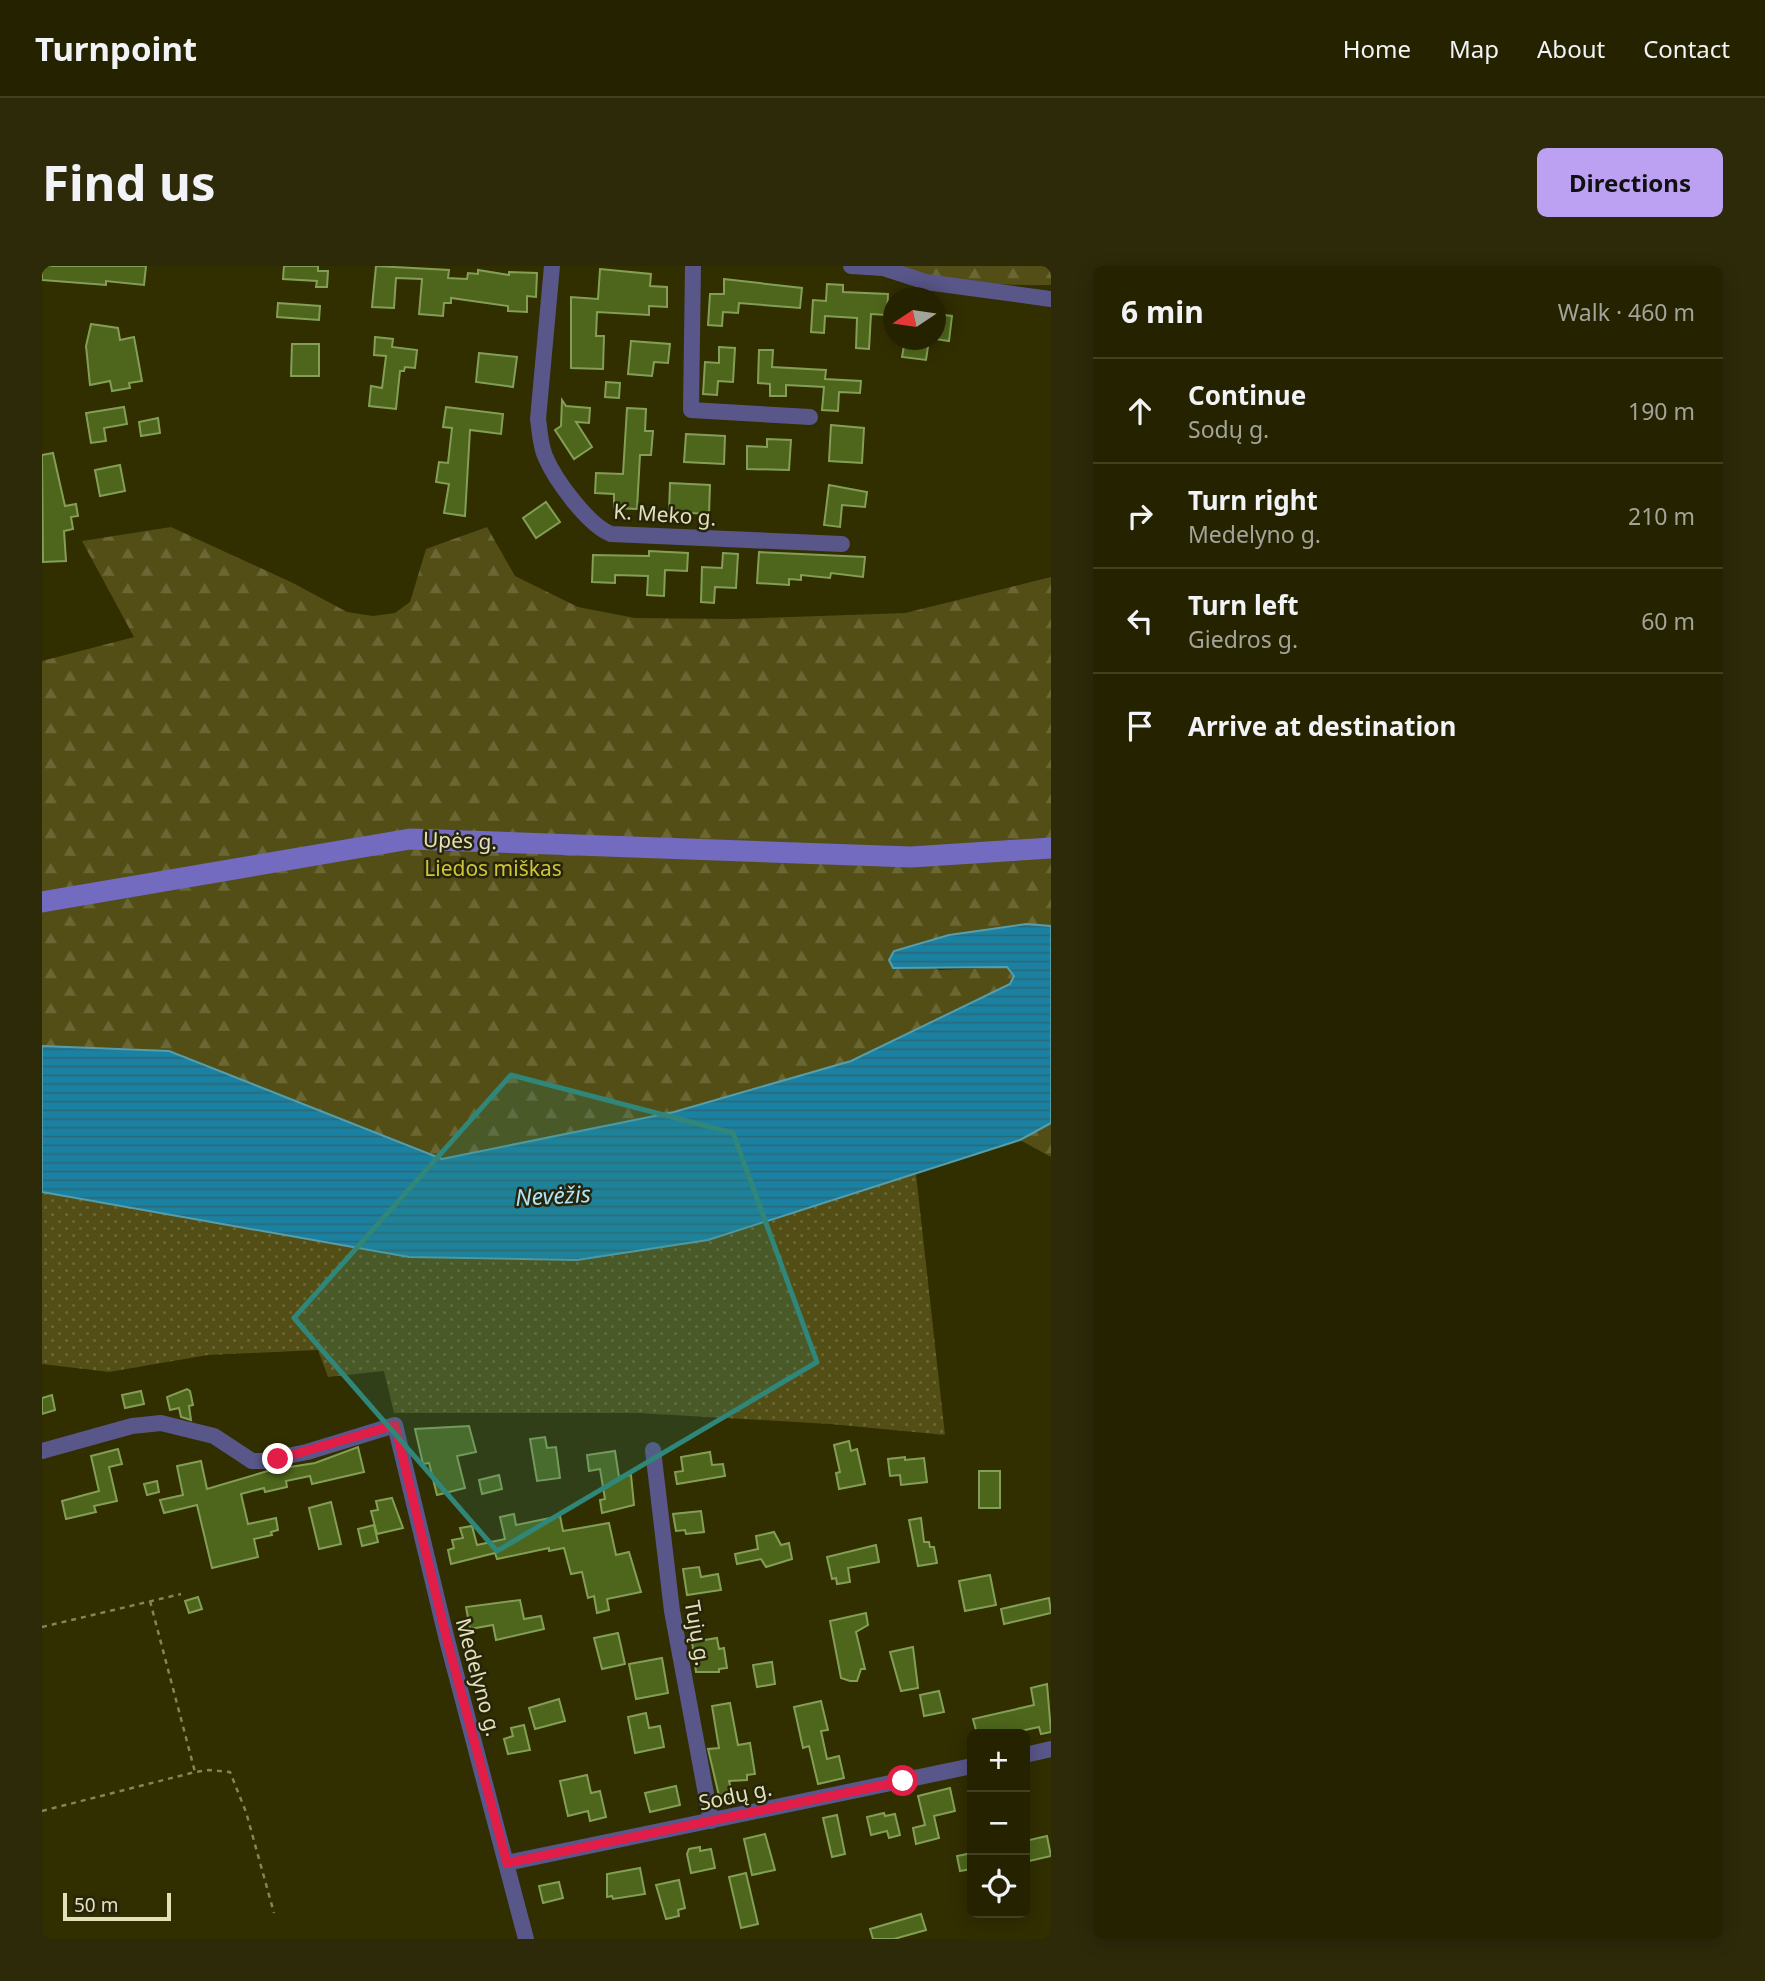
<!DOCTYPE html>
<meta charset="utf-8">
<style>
body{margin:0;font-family:"Noto Sans",sans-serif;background:#2d2a0a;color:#f1f3f6}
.controls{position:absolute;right:21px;bottom:21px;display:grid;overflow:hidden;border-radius:10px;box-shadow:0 4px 18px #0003}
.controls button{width:63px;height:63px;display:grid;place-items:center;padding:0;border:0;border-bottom:2px solid #423f22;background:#252200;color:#f1f3f6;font:35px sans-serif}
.compass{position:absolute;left:841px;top:21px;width:63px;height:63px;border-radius:50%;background:#252200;box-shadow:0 4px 18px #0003;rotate:257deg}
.scale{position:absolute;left:21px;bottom:18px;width:108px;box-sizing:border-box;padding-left:7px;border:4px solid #e3e1b9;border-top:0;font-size:19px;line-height:24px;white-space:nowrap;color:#e3e1b9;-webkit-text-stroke:5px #26240a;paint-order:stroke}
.stop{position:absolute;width:21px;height:21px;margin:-16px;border:5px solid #e11d48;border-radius:50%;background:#fff}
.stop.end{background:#e11d48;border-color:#fff;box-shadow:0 2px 7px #0008}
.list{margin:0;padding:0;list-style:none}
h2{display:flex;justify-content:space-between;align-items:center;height:91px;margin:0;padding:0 28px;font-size:30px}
h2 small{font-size:23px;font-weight:400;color:#a3a499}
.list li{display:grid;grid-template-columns:46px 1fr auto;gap:21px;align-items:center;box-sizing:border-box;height:105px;padding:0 28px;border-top:2px solid #423f22}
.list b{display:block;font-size:26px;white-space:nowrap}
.list p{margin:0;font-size:23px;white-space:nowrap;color:#a3a499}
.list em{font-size:23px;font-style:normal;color:#a3a499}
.icon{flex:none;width:38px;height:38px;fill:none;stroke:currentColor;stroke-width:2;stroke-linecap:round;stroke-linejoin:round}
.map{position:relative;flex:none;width:1009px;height:1673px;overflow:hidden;border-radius:10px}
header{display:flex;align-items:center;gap:42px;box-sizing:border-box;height:98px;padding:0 35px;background:#252200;border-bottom:2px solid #423f22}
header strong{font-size:33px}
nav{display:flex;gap:38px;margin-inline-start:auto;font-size:24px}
.intro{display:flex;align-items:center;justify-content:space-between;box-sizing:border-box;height:168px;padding:0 42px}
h1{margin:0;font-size:49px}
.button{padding:18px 32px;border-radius:10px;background:#bca0f2;color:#111;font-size:24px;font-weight:700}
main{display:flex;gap:42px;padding:0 42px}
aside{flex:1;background:#252200;border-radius:10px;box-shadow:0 4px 18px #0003}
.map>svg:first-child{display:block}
</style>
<header>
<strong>Turnpoint</strong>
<nav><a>Home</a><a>Map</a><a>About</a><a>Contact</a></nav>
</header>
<div class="intro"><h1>Find us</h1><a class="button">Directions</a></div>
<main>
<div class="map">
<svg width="1009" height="1673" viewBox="0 0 1009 1673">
<defs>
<pattern id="grass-dots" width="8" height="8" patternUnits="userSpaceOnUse" patternTransform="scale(1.75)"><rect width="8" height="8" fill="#524e15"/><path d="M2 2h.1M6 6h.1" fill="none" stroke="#6b6735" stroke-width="1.8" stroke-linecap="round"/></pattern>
<pattern id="forest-firs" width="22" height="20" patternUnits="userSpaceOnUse" patternTransform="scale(1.75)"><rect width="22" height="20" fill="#524e15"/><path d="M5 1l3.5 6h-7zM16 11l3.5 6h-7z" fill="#6b6735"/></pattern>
<pattern id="water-rules" width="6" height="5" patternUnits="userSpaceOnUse" patternTransform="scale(1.75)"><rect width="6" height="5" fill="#1a81a3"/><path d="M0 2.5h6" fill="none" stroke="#2b6978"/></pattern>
</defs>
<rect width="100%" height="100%" fill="#312e00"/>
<path fill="url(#grass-dots)" d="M874,908l29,261 -115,-11 -192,-11h-244l-10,-42 -56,6 -10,-27 -110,5 -99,17 -67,-8v-172l367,65 299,-17z"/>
<g fill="url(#forest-firs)">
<path d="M855,0h154v19c-50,1 -106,-3 -154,-19z"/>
<path d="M129,261l122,56 54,29 26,4 22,-3 15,-11 16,-53 61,-22 28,49 63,31 57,11 98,1 172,-6 146,-36v349c-54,-3 -106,10 -157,25l45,19 68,-3 7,9 -4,8 -159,77 -177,51 -232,47 -273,-108 -127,-5v-385l92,-24 -52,-96z"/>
<path d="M1009,857v34l-31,-17z"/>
</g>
<path fill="url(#water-rules)" stroke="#569eaa" stroke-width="2" d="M984,658l25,2v197l-31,17 -312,100 -131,20 -168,-3 -367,-65v-146l127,5 273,108 232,-47 177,-51 159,-77 4,-8 -7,-9 -114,1 -4,-8 5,-9 55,-16z"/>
<g fill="#4e661b" stroke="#849f55" stroke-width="2">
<path d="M0,0h104l-2,19 -38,-4v4l-64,-5z"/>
<path d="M242,0h34v5h10l-1,16h-11l1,-6 -34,-2z"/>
<path d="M334,0l73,4 -1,8 19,1 1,-6 10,1v-4l31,5v-3l28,1 -1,24 -9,-1v16l-19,-1v-5l-57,-8v5h-7l-1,13 -24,-2 3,-35 -26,-1 -2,30 -22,-1z"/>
<path d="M558,3l51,5 -1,12 17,1v20l-18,-1v9l-52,-3 -1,24h8l-1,33 -32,-1v-71l27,2z"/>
<path d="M682,13l78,9 -2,20 -61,-5 -1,10 -15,-1 -1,14 -14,-1 2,-31h14z"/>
<path d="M785,18l16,1v7l45,2 -1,21 -16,-1 -2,35 -13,-1 1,-30 -32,-2 -1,17 -13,-1 2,-32 13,1z"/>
<path d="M236,37l42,3 -1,14 -42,-3z"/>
<path d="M893,48l17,2 -3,25 -14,-2z"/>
<path d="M49,58l27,4 2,12 14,-3 8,44 -13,2 1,5 -18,3 -2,-10 -20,4 -4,-39z"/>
<path d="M333,71l18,2 -1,8 25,3 -2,18 -10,-1 -1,4h-4l-4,38 -27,-3 2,-20 11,2 4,-32 -12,-1z"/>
<path d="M863,74h24l-3,20 -24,-3z"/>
<path d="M589,75l39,3 -2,19 -14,-1 -2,14 -24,-2z"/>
<path d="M250,78h27v32h-28z"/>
<path d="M677,81l16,1 -2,34 -15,-1 -1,14 -14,-1 2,-32 14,1z"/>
<path d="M717,84h14l-1,17 54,3 -1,9 36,2 -1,12 -21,-1 -1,19 -16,-1 2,-23 -38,-2v11h-16v-12l-12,-1z"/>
<path d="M437,87l38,4 -4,30 -37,-5z"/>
<path d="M564,116l14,1 -1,15 -14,-1z"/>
<path d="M520,134l4,6 24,2 -1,15 -13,-1 16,25 -18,12 -19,-29 6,-4z"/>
<path d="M82,141l3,17 -23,4 2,13 -15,2 -5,-30z"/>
<path d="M404,141l57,7 -2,20 -31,-4 -5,86 -21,-3 5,-29 -13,-2 3,-20 9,1 4,-35 -9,-1z"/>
<path d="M585,142l19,1 -1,22h8l-2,24h-11l-3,54 -23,-1v-14l-19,-1 1,-20 27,1z"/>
<path d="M116,152l2,15 -19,3 -2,-14z"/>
<path d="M789,159l33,3 -2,35 -33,-2z"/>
<path d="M644,168l39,2 -1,28 -40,-2z"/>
<path d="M725,173l24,1 -2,30 -42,-1v-23l20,1z"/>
<path d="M11,187l12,53 11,-2 2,12 -7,1 2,12 -9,2 2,30 -23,1 -1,-107z"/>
<path d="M78,199l5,26 -25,5 -5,-26z"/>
<path d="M628,217l40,2 -1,29 -40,-2z"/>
<path d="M787,219l38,7 -2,15 -23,-2 -2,22 -16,-2z"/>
<path d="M504,236l14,20 -24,16 -13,-20z"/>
<path d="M607,285l39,2 -1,18 -22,-1 -1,26 -17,-1 1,-19 -33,-1v8l-23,-1 1,-27 56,1z"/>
<path d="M717,286l106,5 -2,20 -32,-4 -1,5 -29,-3v5l-12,-1v6l-32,-2z"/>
<path d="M681,287l15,1 -2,34 -21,-1 -1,16 -13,-1 1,-35 20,1z"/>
<path d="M145,1123l3,2 3,14 -4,1 2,14 -10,-3 -2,-9 -9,2 -3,-13z"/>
<path d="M99,1125l3,13 -19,4 -3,-13z"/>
<path d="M10,1129l3,15 -13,4v-16z"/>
<path d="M427,1160l7,26 -19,4 8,32 -28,7 -8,-32 -6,1 -8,-35z"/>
<path d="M503,1171l2,11 9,-1 4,31 -23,3 -7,-42z"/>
<path d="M807,1175l2,10 6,-2 8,35 -26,5 -3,-16 4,-1 -6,-27z"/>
<path d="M316,1181l6,25 -52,12 -2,-8 -24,5 1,6 -22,5 -1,-4 -23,6 7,30 28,-6 2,12 -7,2 1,3 -18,4 4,18 -46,11 -15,-63 -33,8 -4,-13 23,-5 -6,-29 24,-5 6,28 64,-19 44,-7z"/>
<path d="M76,1183l4,15 -13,3 8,34 -23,5 2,6 -30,7 -4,-18 37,-10 -8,-35z"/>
<path d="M573,1185l4,26 12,-2 3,30 -32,8 -2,-13 5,-1 -5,-30 -11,2 -2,-16z"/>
<path d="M668,1186l2,13 11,-1 2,12 -48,8 -2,-12 8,-1 -2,-14z"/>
<path d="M863,1191v3l19,-2 3,24 -26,3 -1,-10 -10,1 -2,-17z"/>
<rect x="937" y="1205" width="21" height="37"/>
<path d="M457,1209l3,14 -20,5 -3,-14z"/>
<path d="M115,1215l2,11 -12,3 -3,-11z"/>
<path d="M350,1232l11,30 -26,6 -6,-23 7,-1 -2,-9z"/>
<path d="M289,1236l10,42 -22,5 -10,-41z"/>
<path d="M659,1245l3,21 -18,2 -1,-4 -9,1 -3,-17z"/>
<path d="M472,1248l2,11 44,-9 3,15 46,-8 7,32 13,-3 12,40 -34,7 2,11 -12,3 -3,-17 -6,2 -6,-26 -11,2 -7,-26 -15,3v-3l-52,11 -2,-6 -44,11 -3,-14 6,-2 -2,-8 11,-2 -3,-10 12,-2 5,19 28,-6 -5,-22z"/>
<path d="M879,1252l3,24h5l1,5h4l3,16 -19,3 -9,-46z"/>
<path d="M332,1259l4,17 -16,4 -4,-17z"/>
<path d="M732,1266l7,13 8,-2 3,16 -26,8 -5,-8 -24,5 -2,-10 23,-5 -2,-13z"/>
<path d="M834,1279l3,17 -31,6 2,14 -13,2 -1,-6 -4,1 -5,-22z"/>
<path d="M657,1301l2,10 17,-3 3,16 -34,5 -4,-26z"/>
<path d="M948,1309l6,30 -31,6 -6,-30z"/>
<path d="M156,1331l4,12 -13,4 -4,-12z"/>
<path d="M1007,1332l2,15 -47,11 -3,-15z"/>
<path d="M478,1334l4,19 17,-3 3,13 -48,11 -3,-15 -23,4 -4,-22z"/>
<path d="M824,1347l2,12 -12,7 9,37h-4l-4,12h-7l-9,-3 -11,-57z"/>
<path d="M576,1367l7,31 -23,5 -8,-31z"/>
<path d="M675,1372l2,11 5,-1 3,20 -8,1v3h-23l-4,-30z"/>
<path d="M871,1381l5,41 -17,3 -11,-39z"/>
<path d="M620,1392l6,35 -32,6 -7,-35z"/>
<path d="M730,1396l3,22 -18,3 -4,-22z"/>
<path d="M1005,1418l4,48 -10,2 -2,-7 -32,7h-30l-4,-15 61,-14 -3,-17z"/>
<path d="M897,1425l5,21 -20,4 -4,-21z"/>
<path d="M517,1433l6,22 -30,8 -6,-21z"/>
<path d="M779,1435l7,29 -7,1 6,28 12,-3 5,22 -26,6 -9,-38 -6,2 -9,-41z"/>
<path d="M688,1437l8,42 12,-2 5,31 -8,1v5l-18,1 4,16 -13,3 -12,-51 11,-1 -7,-42z"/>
<path d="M604,1447l3,15 11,-2 4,21 -29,6 -7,-36z"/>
<path d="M482,1459l6,25 -22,4 -4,-15 9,-3 -2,-8z"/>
<path d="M545,1509l4,18 9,-2 6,26 -16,4 -2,-10 -20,5 -8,-35z"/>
<path d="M634,1520l4,19 -30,7 -5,-19z"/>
<path d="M908,1522l5,23 -21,5 5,22 -23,6 -3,-16 12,-3 -7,-29z"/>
<path d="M842,1547l1,3 10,-2 5,21 -11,3 -2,-7 -16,4 -4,-18z"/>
<path d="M795,1549l8,39 -13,3 -9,-39z"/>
<path d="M723,1568l10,36 -23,5 -8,-36z"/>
<path d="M1005,1570l4,20 -26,6v-21z"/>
<path d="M658,1581v4l11,-2 4,19 -24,5 -4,-19 2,-5z"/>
<path d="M930,1587v16l-12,2 -3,-15z"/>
<path d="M598,1602l5,26 -32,5 -1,-3 -5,1v-23z"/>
<path d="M704,1607l12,51 -17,4 -12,-51z"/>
<path d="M637,1614l6,28 -7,2 1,6 -13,3 -10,-34z"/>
<path d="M517,1616l4,16 -20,5 -4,-17z"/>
<path d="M879,1648l5,16 -32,9h-21l-3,-10z"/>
</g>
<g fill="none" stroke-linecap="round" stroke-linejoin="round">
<g stroke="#858358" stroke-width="2.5" stroke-dasharray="5 5" stroke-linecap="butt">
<path d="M108,1335l45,171"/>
<path d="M0,1361l139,-33"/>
<path d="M0,1545l153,-39 14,-2 21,2 16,40 28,101"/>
</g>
<g stroke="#59568a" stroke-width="16">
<path d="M510,0l-14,153c2,13 2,25 7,37 10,24 43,69 66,78l231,10"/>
<path d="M651,0l-2,144 119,7"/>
<path d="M809,0l32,2 43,14 125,17"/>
<path d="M611,1184l19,161 39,210"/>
<path d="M0,1185l90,-25 29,-3 53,13 38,25h11l44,-9 88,-27 52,215 79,299"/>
<path d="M983,1489l26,-6"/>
<path d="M465,1597l465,-97"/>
</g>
<path stroke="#726bbf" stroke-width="21" d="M0,636l368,-63 501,18 140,-9"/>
</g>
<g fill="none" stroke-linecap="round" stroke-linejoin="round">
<path stroke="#e11d48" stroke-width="9" d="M236,1193l117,-34 52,215 60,223 396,-82"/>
</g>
<path fill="#2f8679" fill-opacity="0.2" stroke="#2f8679" stroke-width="5" stroke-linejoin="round" d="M469,809l222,58 84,229 -320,189 -203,-233z"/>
<g text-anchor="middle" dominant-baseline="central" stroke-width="5" stroke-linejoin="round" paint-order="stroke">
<g font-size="21" fill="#e3e1b9" stroke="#26240a">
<text transform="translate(623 248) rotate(4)">K. Meko g.</text>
<text transform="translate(418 574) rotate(2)">Upės g.</text>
<text transform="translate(656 1367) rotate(80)">Tujų g.</text>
<text transform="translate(437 1411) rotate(75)">Medelyno g.</text>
<text transform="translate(693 1529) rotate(-12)">Sodų g.</text>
</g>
<g font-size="21" fill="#cfc636" stroke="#26240a">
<text x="451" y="602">Liedos miškas</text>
</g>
<g font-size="23" font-style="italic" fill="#aee3f9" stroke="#26240a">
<text transform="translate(511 929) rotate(-3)">Nevėžis</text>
</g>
</g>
</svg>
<div class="controls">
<button>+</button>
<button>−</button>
<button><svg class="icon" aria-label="locate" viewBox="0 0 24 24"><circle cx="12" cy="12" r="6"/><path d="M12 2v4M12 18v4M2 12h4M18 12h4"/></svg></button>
</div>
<svg class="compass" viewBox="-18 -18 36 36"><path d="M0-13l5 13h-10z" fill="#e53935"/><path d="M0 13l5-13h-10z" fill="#a3a499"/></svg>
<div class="scale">50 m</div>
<div class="stop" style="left:861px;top:1515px"></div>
<div class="stop end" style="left:236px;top:1193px"></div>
</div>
<aside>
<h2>6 min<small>Walk · 460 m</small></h2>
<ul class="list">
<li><svg class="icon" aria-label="ahead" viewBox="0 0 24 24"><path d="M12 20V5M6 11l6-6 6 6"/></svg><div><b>Continue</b><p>Sodų g.</p></div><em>190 m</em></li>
<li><svg class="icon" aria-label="right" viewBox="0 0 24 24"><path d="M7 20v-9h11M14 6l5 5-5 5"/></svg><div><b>Turn right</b><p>Medelyno g.</p></div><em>210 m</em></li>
<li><svg class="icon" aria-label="left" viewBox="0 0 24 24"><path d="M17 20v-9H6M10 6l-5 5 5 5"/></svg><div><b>Turn left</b><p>Giedros g.</p></div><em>60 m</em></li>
<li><svg class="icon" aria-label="arrive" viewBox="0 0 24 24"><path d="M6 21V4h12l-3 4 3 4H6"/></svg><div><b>Arrive at destination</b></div></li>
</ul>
</aside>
</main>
